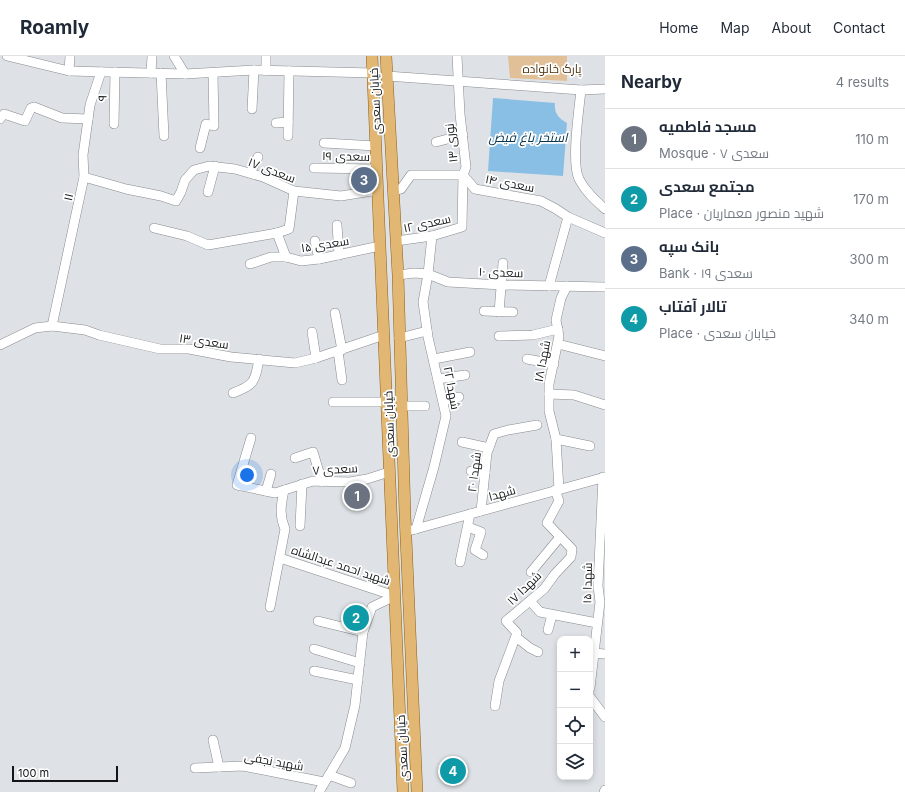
<!DOCTYPE html>
<meta charset="utf-8">
<style>
body{margin:0;font-family:Inter,Cairo,sans-serif;background:#f2f2f3;color:#1f2937}
.controls{position:absolute;right:12px;bottom:12px;display:grid;overflow:hidden;border-radius:8px;box-shadow:0 2px 6px #0003}
.controls button{width:36px;height:36px;display:grid;place-items:center;padding:0;border:0;border-bottom:1px solid #e0e1e3;background:#fff;color:#1f2937;font:20px sans-serif}
.scale{position:absolute;left:12px;bottom:10px;width:106px;box-sizing:border-box;padding-left:4px;border:2px solid #131516;border-top:0;font-size:11px;line-height:14px;white-space:nowrap;color:#131516;-webkit-text-stroke:3px #fff;paint-order:stroke}
.you{position:absolute;left:247px;top:419px;width:14px;height:14px;margin:-10px;border:3px solid #fff;border-radius:50%;background:#1a73e8;box-shadow:0 0 0 6px #1a73e833}
.badge{display:grid;place-items:center;width:26px;height:26px;border-radius:50%;background:#db2777;color:#fff;font-size:13px;font-weight:700}
.pin{position:absolute;translate:-50% -50%;border:2px solid #fff;box-shadow:0 1px 4px #0006}
.list{margin:0;padding:0;list-style:none}
h2{display:flex;justify-content:space-between;align-items:center;height:52px;margin:0;padding:0 16px;font-size:17px}
h2 small{font-size:13px;font-weight:400;color:#747a83}
.list li{display:grid;grid-template-columns:26px 1fr auto;gap:12px;align-items:center;box-sizing:border-box;height:60px;padding:0 16px;border-top:1px solid #e0e1e3}
.list b{display:block;font-size:15px;white-space:nowrap}
.list p{margin:0;font-size:13px;white-space:nowrap;color:#747a83}
.list em{font-size:13px;font-style:normal;color:#747a83}
.icon{flex:none;width:22px;height:22px;fill:none;stroke:currentColor;stroke-width:2;stroke-linecap:round;stroke-linejoin:round}
.map{position:relative;flex:none;width:605px;height:736px;overflow:hidden}
header{display:flex;align-items:center;gap:24px;box-sizing:border-box;height:56px;padding:0 20px;background:#fff;border-bottom:1px solid #e0e1e3}
header strong{font-size:19px}
nav{display:flex;gap:22px;margin-inline-start:auto;font-size:14px}
main{display:flex}
aside{flex:1;background:#fff}
.map>svg:first-child{display:block}
</style>
<header>
<strong>Roamly</strong>
<nav><a>Home</a><a>Map</a><a>About</a><a>Contact</a></nav>
</header>
<main>
<div class="map">
<svg width="605" height="736" viewBox="0 0 605 736">
<rect width="100%" height="100%" fill="#dee2e6"/>
<path fill="#e2c097" d="M508,0h59v25l-57,-3z"/>
<path fill="#89bfe4" d="M493,42l62,5c-1,10 3,15 12,20l-4,53 -75,-5z"/>
<g fill="none" stroke-linecap="round" stroke-linejoin="round">
<g stroke="#878b8e" stroke-width="10">
<g id="minor">
<path d="M7,0l62,15 116,3 69,-4 119,3"/>
<path d="M174,0l11,18"/>
<path d="M69,15l1,-15"/>
<path d="M266,15v-15"/>
<path d="M151,17l1,-17"/>
<path d="M161,17l3,63"/>
<path d="M387,20l194,14 24,-1"/>
<path d="M581,34c-2,20 -10,72 -2,89 6,12 16,21 26,30"/>
<path d="M252,53l2,-39"/>
<path d="M0,63l4,-5 21,7 6,-13 3,-1 28,11 26,1"/>
<path d="M276,67l12,-1"/>
<path d="M114,68l1,-52"/>
<path d="M288,80l1,-65"/>
<path d="M436,86l27,-7"/>
<path d="M324,87l52,3"/>
<path d="M200,92l6,-24 8,2 -1,-53"/>
<path d="M314,112l63,1"/>
<path d="M250,117l8,-16"/>
<path d="M84,121l42,12 35,7 15,5 5,-9 4,-12 9,-10 15,-4 26,3 28,8 31,14 47,5 37,-6"/>
<path d="M393,135l8,-2 10,-14h52l12,14 66,12 15,8 12,8 37,16"/>
<path d="M208,136l7,-26"/>
<path d="M337,169l2,30"/>
<path d="M154,172l33,8 21,9 69,-12 12,-4 5,-38"/>
<path d="M277,177l9,24"/>
<path d="M315,185l4,18"/>
<path d="M396,185l36,-5 30,-9 1,-52 3,-8 -6,-53 -3,-58"/>
<path d="M250,208l21,-7h15l15,4 18,-2 61,-13"/>
<path d="M398,219l16,-2 14,1 20,8 54,3 103,2"/>
<path d="M549,230l19,-69"/>
<path d="M484,255l29,1"/>
<path d="M499,256l4,-49"/>
<path d="M335,257l7,37"/>
<path d="M52,270l32,-149 -1,-22 7,-50 11,-33"/>
<path d="M312,276l4,26"/>
<path d="M499,280l34,-1 25,-6"/>
<path d="M399,282l28,-7"/>
<path d="M558,288l47,12"/>
<path d="M0,289l35,-17 17,-2 33,4 14,5 61,14h29l42,8 64,6 21,-5 68,-23"/>
<path d="M338,295l4,29"/>
<path d="M434,303l36,-7"/>
<path d="M527,303l27,5"/>
<path d="M438,323l27,-4"/>
<path d="M233,337c22,-8 22,-12 26,-34"/>
<path d="M549,338l25,1 31,10"/>
<path d="M443,345l16,-4"/>
<path d="M333,346h53"/>
<path d="M402,350h23"/>
<path d="M251,382l-14,47 38,8 38,-12 37,1 17,-3 22,-7"/>
<path d="M556,383l34,7"/>
<path d="M462,386l27,6"/>
<path d="M295,402l18,-6 9,30"/>
<path d="M471,415l14,2"/>
<path d="M559,434l-3,-51 -7,-28v-27l10,-48 -3,-16 5,-22 6,-12"/>
<path d="M266,435l5,-17"/>
<path d="M481,455l6,-58 7,-19 14,-4 29,-5"/>
<path d="M300,470l2,-42"/>
<path d="M468,471l13,5 -6,18 8,5"/>
<path d="M416,473l18,-62 12,-51 -18,-79 -5,-35 5,-28 4,-38"/>
<path d="M412,474l193,-53"/>
<path d="M280,502l115,38"/>
<path d="M460,506l10,-48"/>
<path d="M531,516l29,-35"/>
<path d="M530,545l10,11 57,11"/>
<path d="M270,551l15,-78c-6,-14 -4,-24 -1,-39"/>
<path d="M318,565l45,11"/>
<path d="M548,574l4,-15"/>
<path d="M516,581l14,11 8,4"/>
<path d="M314,593l46,14"/>
<path d="M594,597l11,1"/>
<path d="M314,615l44,9"/>
<path d="M590,632l10,-86 -2,-16 5,-109"/>
<path d="M590,641l15,20"/>
<path d="M495,650l4,-25 18,-48 -11,-12 38,-32 11,-15 16,-17 1,-8 -25,-26 12,-22 -4,-11"/>
<path d="M213,684l6,27"/>
<path d="M195,712l48,-2 81,16"/>
<path d="M329,719l22,8"/>
<path d="M319,736l26,-44 10,-43 8,-73 9,-25 23,-11"/>
<path d="M604,736l1,-2"/>
</g>
</g>
<g stroke="#8c5f16" stroke-width="12">
<g id="major">
<path d="M372,0l31,736"/>
<path d="M386,0l12,219 7,240 12,277"/>
</g>
</g>
<use href="#minor" stroke="#fff" stroke-width="9"/>
<use href="#major" stroke="#e1b773" stroke-width="11"/>
</g>
<g text-anchor="middle" dominant-baseline="central" stroke-width="3.5" stroke-linejoin="round" paint-order="stroke">
<g font-size="12" fill="#4e330e" stroke="#fff">
<text x="552" y="12">پارک خانواده</text>
</g>
<g font-size="12" fill="#131516" stroke="#fff">
<text transform="translate(102 42) rotate(-89)">۹</text>
<text transform="translate(375 45) rotate(-93)">خیابان سعدی</text>
<text transform="translate(451 87) rotate(-96)">نوری ۱۳</text>
<text transform="translate(346 100) rotate(1)">سعدی ۱۹</text>
<text transform="translate(272 114) rotate(21)">سعدی ۱۷</text>
<text transform="translate(510 127) rotate(11)">سعدی ۱۴</text>
<text transform="translate(68 141) rotate(-78)">۱۱</text>
<text transform="translate(427 167) rotate(-12)">سعدی ۱۲</text>
<text transform="translate(325 188) rotate(-9)">سعدی ۱۵</text>
<text transform="translate(501 216) rotate(2)">سعدی ۱۰</text>
<text transform="translate(204 285) rotate(8)">سعدی ۱۳</text>
<text transform="translate(542 305) rotate(-79)">شهدا ۱۸</text>
<text transform="translate(452 332) rotate(79)">شهدا ۲۲</text>
<text transform="translate(389 368) rotate(-92)">خیابان سعدی</text>
<text transform="translate(335 413) rotate(-3)">سعدی ۷</text>
<text transform="translate(474 416) rotate(-83)">شهدا ۲۰</text>
<text transform="translate(502 437) rotate(-15)">شهدا</text>
<text transform="translate(341 509) rotate(18)">شهید احمد عبدالشاه</text>
<text transform="translate(587 527) rotate(-89)">شهدا ۱۵</text>
<text transform="translate(524 532) rotate(-44)">شهدا ۱۷</text>
<text transform="translate(402 692) rotate(-93)">خیابان سعدی</text>
<text transform="translate(274 705) rotate(10)">شهید نجفی</text>
</g>
<g font-size="13" font-style="italic" fill="#04334b" stroke="#fff">
<text x="528" y="81">استخر باغ فیض</text>
</g>
</g>
</svg>
<div class="controls">
<button>+</button>
<button>−</button>
<button><svg class="icon" aria-label="locate" viewBox="0 0 24 24"><circle cx="12" cy="12" r="6"/><path d="M12 2v4M12 18v4M2 12h4M18 12h4"/></svg></button>
<button><svg class="icon" aria-label="layers" viewBox="0 0 24 24"><path d="M12 4l9 5-9 5-9-5zM3 14l9 5 9-5"/></svg></button>
</div>
<div class="scale">100 m</div>
<div class="you"></div>
<div class="pin badge" style="left:357px;top:440px;background:#6b7280">1</div>
<div class="pin badge" style="left:356px;top:562px;background:#0f9aa8">2</div>
<div class="pin badge" style="left:364px;top:124px;background:#5c6f8a">3</div>
<div class="pin badge" style="left:453px;top:715px;background:#0f9aa8">4</div>
</div>
<aside>
<h2>Nearby<small>4 results</small></h2>
<ul class="list">
<li><span class="badge" style="background:#6b7280">1</span><div><b>مسجد فاطمیه</b><p>Mosque · سعدی ۷</p></div><em>110 m</em></li>
<li><span class="badge" style="background:#0f9aa8">2</span><div><b>مجتمع سعدی</b><p>Place · شهید منصور معماریان</p></div><em>170 m</em></li>
<li><span class="badge" style="background:#5c6f8a">3</span><div><b>بانک سپه</b><p>Bank · سعدی ۱۹</p></div><em>300 m</em></li>
<li><span class="badge" style="background:#0f9aa8">4</span><div><b>تالار آفتاب</b><p>Place · خیابان سعدی</p></div><em>340 m</em></li>
</ul>
</aside>
</main>
